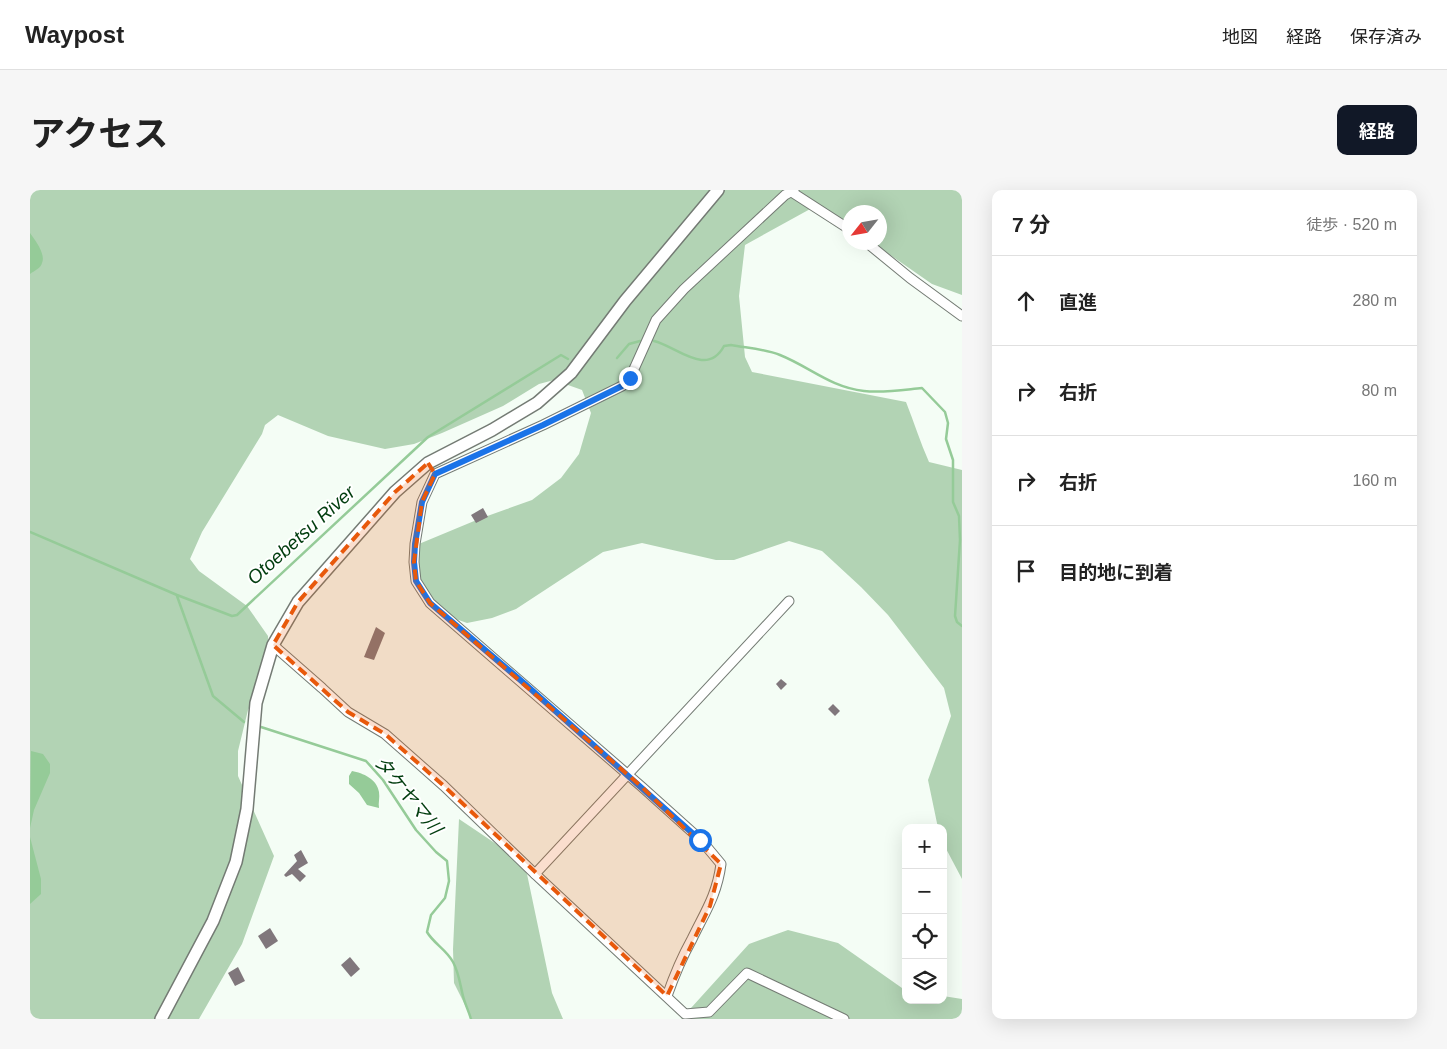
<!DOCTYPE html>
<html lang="ja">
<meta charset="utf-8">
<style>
body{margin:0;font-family:Helvetica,"Noto Sans JP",sans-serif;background:#f6f6f6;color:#222}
.controls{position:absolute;right:15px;bottom:15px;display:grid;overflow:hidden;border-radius:10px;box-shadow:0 5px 20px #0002}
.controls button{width:45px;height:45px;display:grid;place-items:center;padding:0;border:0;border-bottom:1px solid #e0e0e0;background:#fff;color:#222;font:25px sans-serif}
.compass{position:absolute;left:812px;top:15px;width:45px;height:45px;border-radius:50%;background:#fff;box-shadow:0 5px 20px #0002;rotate:239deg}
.stop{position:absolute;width:15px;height:15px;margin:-11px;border:4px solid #1a73e8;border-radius:50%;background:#fff}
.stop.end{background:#1a73e8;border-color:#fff;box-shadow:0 1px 5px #0008}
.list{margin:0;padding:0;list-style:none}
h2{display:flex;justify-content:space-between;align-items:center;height:65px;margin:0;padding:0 20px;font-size:21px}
h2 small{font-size:16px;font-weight:400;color:#767676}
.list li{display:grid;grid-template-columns:32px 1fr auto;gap:15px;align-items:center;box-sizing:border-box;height:90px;padding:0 20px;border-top:1px solid #e0e0e0}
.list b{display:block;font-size:19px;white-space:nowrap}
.list em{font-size:16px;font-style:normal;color:#767676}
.icon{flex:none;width:28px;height:28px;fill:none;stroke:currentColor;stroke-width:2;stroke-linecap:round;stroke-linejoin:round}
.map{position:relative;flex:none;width:932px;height:829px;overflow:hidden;border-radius:10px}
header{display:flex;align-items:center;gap:30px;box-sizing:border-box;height:70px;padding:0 25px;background:#fff;border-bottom:1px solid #e0e0e0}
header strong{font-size:24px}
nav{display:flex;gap:28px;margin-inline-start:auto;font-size:18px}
.intro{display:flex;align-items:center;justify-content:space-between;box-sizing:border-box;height:120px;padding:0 30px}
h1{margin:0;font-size:35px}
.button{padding:12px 22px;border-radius:10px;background:#111827;color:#fff;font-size:18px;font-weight:700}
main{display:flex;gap:30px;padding:0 30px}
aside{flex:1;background:#fff;border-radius:10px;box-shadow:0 5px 20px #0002}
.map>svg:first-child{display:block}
</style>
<header>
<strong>Waypost</strong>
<nav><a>地図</a><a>経路</a><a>保存済み</a></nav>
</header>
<div class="intro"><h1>アクセス</h1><a class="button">経路</a></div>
<main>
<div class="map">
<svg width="932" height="829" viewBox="0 0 932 829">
<rect width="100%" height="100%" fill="#f4fdf5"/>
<g fill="#b2d3b4">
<path d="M0,0h932v105l-30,-11 -59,-41 6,-1v-30h-30v13l-37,-17 -67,37 -6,51 6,61 7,15 154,30c8,20 14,40 23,60l33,8v409l-19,-36v-15h-5l-10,-48 23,-64 -7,-28 -56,-73 -27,-28 -39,-36 -33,-10 -55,19h-18l-74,-17 -39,9 -87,57 -24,9 -25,5 -31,-11 -24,-35 -3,-13 5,-18 65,-27 53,-19 29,-22 18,-24 12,-41 -9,-23 -28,-10 -15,4 -36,22 -61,27 -28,11 -29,5 -57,-13 -50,-21 -13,10 -3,9 -60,98 -12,27 9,12 48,35 21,30 1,35 -21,39 -10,41v25l36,80 -32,88 -43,75h-169z"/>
<path d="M429,629l58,39 10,16 25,119 11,26h-91l-18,-36 -1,-34z"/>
<path d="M758,740l50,13 64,45 4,1v11h37v-4l19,3v20h-281l68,-75z"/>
</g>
<g fill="#95cb98">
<path d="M0,43c5,7 16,21 12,30 -1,5 -8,8 -12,11z"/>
<path d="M1,561l12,3 7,10v9l-16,37 -4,18z"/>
<path d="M322,581c11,2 25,8 27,21 1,6 -1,11 0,16l-12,-3 -8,-12 -10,-9v-8z"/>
<path d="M0,647l11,42v15l-11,10z"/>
</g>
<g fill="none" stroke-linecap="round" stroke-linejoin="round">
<g stroke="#95cb98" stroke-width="2.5">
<path d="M624,151c22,5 53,37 70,5l7,-1c16,3 34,4 49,10 30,12 50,32 84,36 20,2 38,-1 58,-3l23,24 3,11 -2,16 7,21v42l6,14 1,24 -5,76 2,6 5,4"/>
<path d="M587,168l12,-14 11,-3"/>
<path d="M0,342l147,63 55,21 5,-1 191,-178 133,-82 7,4"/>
<path d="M147,406l36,100 31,26"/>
<path d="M231,537l105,34 17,19 33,50 20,22 11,9 2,20 -4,17 -14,17 -4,17c7,12 19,17 26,30 6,11 7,22 10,34 2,8 6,16 8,23"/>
</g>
</g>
<g fill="#80777c">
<path d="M453,318l5,9 -12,6 -5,-8z"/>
<path d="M346,437l9,6 -11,27 -10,-3z"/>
<path d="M751,489l6,5 -6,6 -5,-6z"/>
<path d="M803,514l7,7 -5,5 -7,-7z"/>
<path d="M271,660l7,13 -10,6 8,7 -6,6 -8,-8 -6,3 -2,-2 13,-14 -3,-6z"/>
<path d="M240,738l8,13 -12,8 -8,-13z"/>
<path d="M320,767l10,12 -9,8 -10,-12z"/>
<path d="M208,777l7,14 -10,5 -7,-13z"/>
</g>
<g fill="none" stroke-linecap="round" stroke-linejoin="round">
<g stroke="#747b74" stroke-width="11">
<g id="minor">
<path d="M760,1l59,38"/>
<path d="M836,52l44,36 52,38"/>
<path d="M243,455l49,43 26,24 37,22 59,52 91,88 150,140 24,-2 38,-39 97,46"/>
<path d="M505,684l254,-273"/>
<path d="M637,806c7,-20 15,-39 25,-57 13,-27 25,-44 29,-75l-20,-24 -59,-53 -212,-184 -14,-22 -2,-19 1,-18 7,-42 13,-28 108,-49 79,-39 8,-8 26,-58 28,-31 101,-94 9,-5"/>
</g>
</g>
<g stroke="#747b74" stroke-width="14">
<path id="tertiary" d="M131,829l52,-98 23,-59 11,-53 9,-106 17,-58 25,-43 97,-110 33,-29 64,-33 45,-27 34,-30 54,-72 93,-111"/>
</g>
<use href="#minor" stroke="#fff" stroke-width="9"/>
<use href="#tertiary" stroke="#fff" stroke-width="11"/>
</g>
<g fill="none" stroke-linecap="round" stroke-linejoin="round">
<path stroke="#1a73e8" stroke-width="6" d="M600,188l-8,8 -79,39 -108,49 -13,28 -7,42 -1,18 2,19 14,22 95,81 175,156"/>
</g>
<path fill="#e8590c" fill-opacity="0.2" stroke="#e8590c" stroke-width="4" stroke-dasharray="10 6" stroke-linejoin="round" d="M398,273l7,11 -13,28 -8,60 2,19 14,22 212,184 79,77 -11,42 -43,90 -223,-210 -59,-52 -37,-22 -75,-67 25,-43 97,-110z"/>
<g text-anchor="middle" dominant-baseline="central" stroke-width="4" stroke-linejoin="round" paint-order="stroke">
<g font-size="19" font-style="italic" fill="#003d0e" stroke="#fff">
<text transform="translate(271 345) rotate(-42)">Otoebetsu River</text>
<text transform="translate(378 605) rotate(51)">タケヤマ川</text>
</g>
</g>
</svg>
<div class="controls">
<button>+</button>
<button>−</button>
<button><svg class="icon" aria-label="locate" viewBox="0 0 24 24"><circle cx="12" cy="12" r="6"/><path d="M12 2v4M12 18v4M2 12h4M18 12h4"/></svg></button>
<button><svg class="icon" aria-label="layers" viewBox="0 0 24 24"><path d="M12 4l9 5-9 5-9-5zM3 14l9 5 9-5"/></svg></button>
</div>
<svg class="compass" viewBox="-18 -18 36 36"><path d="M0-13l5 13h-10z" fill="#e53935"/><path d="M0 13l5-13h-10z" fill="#767676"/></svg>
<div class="stop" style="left:670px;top:650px"></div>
<div class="stop end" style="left:600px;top:188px"></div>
</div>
<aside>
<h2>7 分<small>徒歩 · 520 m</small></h2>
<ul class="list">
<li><svg class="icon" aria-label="ahead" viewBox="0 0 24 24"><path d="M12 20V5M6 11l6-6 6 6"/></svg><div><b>直進</b></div><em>280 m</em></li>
<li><svg class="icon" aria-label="right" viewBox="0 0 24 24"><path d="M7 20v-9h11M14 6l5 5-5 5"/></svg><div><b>右折</b></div><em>80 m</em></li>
<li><svg class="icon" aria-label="right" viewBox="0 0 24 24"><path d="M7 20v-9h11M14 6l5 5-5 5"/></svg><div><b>右折</b></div><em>160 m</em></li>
<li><svg class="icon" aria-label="arrive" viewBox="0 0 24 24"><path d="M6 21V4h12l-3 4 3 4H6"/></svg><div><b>目的地に到着</b></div></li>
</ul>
</aside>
</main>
